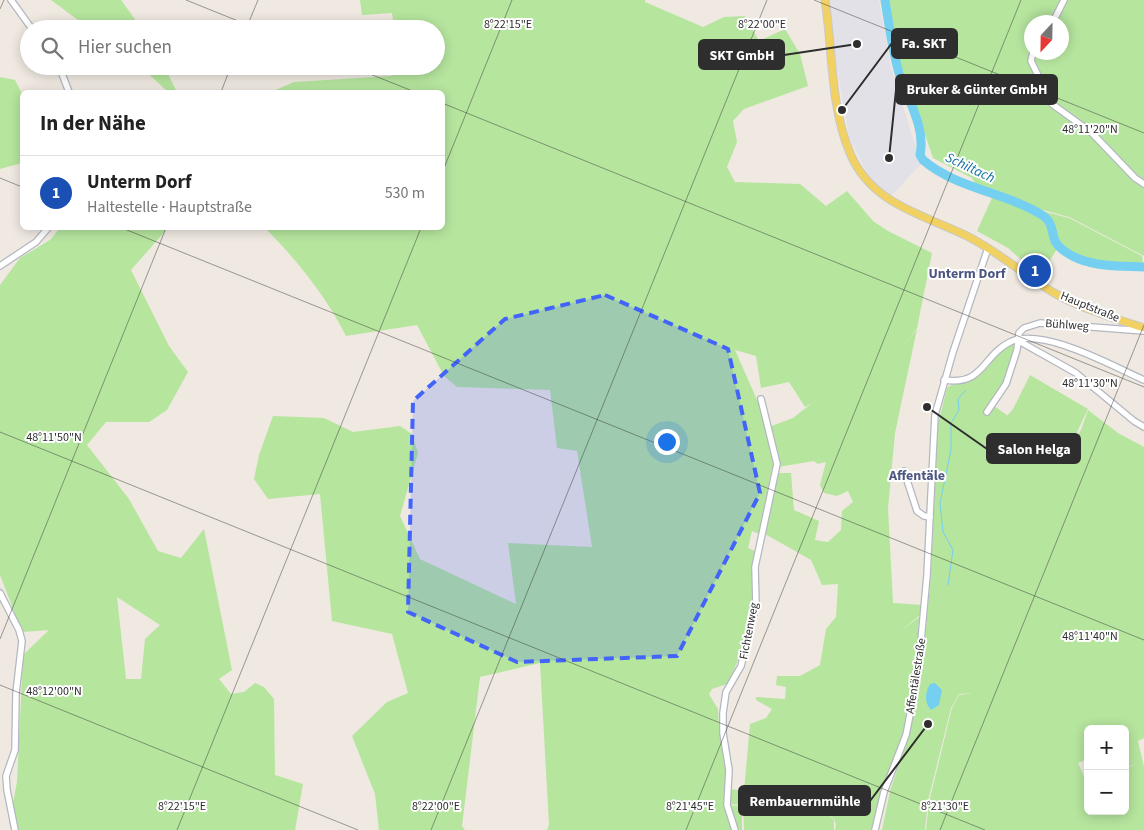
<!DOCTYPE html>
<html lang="de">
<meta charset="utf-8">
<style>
body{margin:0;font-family:"Source Sans 3",sans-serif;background:#f6f6f6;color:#222}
.controls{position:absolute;right:15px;bottom:15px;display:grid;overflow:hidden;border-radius:8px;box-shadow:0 2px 12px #0003}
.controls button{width:45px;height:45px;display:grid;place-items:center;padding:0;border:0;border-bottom:1px solid #e0e0e0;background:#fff;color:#222;font:25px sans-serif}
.compass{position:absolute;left:1024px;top:15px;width:45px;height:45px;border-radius:50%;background:#fff;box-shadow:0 2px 12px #0003;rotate:202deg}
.you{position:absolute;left:666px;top:441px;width:18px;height:18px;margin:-12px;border:4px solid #fff;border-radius:50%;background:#1a73e8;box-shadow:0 0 0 8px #1a73e833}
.badge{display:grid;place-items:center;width:32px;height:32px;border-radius:50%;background:#db2777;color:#fff;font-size:16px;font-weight:700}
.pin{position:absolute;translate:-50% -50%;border:2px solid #fff;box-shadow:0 1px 5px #0006}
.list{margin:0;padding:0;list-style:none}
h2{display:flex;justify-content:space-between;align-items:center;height:65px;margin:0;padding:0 20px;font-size:21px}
h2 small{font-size:16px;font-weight:400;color:#767676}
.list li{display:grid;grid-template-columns:32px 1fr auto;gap:15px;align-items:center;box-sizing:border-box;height:75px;padding:0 20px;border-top:1px solid #e0e0e0}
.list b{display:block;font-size:19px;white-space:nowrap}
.list p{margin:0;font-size:16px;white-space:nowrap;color:#767676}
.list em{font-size:16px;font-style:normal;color:#767676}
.icon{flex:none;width:28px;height:28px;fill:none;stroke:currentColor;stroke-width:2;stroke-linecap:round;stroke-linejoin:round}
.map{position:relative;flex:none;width:1144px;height:830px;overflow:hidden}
.search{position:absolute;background:#fff;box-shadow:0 2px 12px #0003;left:20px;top:20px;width:425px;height:55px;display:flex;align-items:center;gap:12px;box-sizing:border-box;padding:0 18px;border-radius:28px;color:#767676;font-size:19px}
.panel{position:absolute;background:#fff;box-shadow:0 2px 12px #0003;left:20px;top:90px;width:425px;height:140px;border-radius:8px}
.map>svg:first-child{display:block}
</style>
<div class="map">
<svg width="1144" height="830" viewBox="0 0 1144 830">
<rect width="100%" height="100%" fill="#efe9e1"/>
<path fill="#e3e1e8" d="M829,0h50l12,67 30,97 -31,33 -21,-20 -20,-40 -13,-73z"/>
<g fill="#b6e59e" fill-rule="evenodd">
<path d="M51,0h70l21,29h-52z"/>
<path d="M360,0h285v2l58,25 21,-10 21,-1 14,25 26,-12 15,25 8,32 -64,23 -11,12 4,21 -10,25 8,15 65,2 26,22 21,-15 26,30 15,10 44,22 -15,75 -12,16 12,-15 -22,104 -7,75 5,95 30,2 -3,10 -21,17 20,-15c-2,39 -5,80 -17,118 -10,32 -25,62 -30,95h-37c3,-11 -3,-12 -9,-19l3,-10 -1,-5 -3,15 9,9v10h-90l-1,-25 -14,-1 1,-15 14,2 6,-67 16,-6 6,-9 -16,-9v-3l29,2 1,-12 -10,-2 1,-9h23l20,-11 6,-36 10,-12 2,-33 -16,1 -11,-25 -46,-26 12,-61h14l3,37 25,11 -4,19 13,2 13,-12 1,-19 11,-9 -5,-11 -11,5 -13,-3 -4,-8 6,-23 -8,2 -4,-3 -42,7 -13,66 -7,-3 -4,17 7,3c-3,20 -2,38 -3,58 -2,21 -15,57 -25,75l-15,5 -3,5 9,15 1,19 9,46 -3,31 17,1v24h-195l2,-5 -9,-162 -60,14 -18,149 3,4h-86l-4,-36 -23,-58 35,-34 21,-9 -16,-59 -60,-13 -12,-127 -52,5 -14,-20 5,-24 14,-39 51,2 29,14 47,-6 12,8 6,19 -18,63 20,43 96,45 -8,-61 84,4 -15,-96 -20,-3 -7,-58 -93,-3 -13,-11 -27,-51 -71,11c-20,-40 -50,-77 -81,-108h177v-136h-171l23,-10 97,-6 7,-5 -1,-5h39v-37h-42l-2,-16 -30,2zM735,350l21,6 5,32 28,-6 16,25 7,-4 -19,15 -24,9z"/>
<path d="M886,0h258v256l-75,-39 -78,-21 -14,-9 -5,-9 -39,-20 -39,-113zM1032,22h30v30h-30z"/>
<path d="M140,66h24l13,26h-9z"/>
<path d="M0,77l15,3 7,14v69l-22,6z"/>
<path d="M992,198l77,20 73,38 2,13 -64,-11 -20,-14 -20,32 -32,-28 -31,-17z"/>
<path d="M60,228h108l-37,42 38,76 19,26 -21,38 -18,12h-43l-19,23 42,54 29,52 23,7 23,-29 28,141 -13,9 12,15 13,-2 11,-9 9,4 10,12 1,76 28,9 -8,46h-283l-3,-6 8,-42 6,-127 26,-25 -27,2 -22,-57v-290l20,-27 30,-18zM117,597l43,28 -15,14 -4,40h-15z"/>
<path d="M1012,344l3,3 -12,40 -12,17 16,11 -1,2 7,-8 17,-34 58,34 -21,44 14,-23 7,-20 30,23 26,14v291l-6,3 6,26v63h-218l3,-28 23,-94 7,-13 13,-2 -13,1 -8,14 -23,93 -3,29h-43l8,-39 19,-56 13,-63 9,-98 7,-150 9,-36c8,-7 21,-4 30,-11 14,-9 19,-26 35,-33zM1088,729h37v39l13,-5 -13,6v42h-37v-26l-10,-22 10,-4z"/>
</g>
<path fill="#75cff0" d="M935,683l7,7 -3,15 -8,5c-7,-7 -6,-18 -1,-26z"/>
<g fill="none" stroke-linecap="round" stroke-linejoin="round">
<path stroke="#75cff0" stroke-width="1" d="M948,585l5,-35 -10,-18 -3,-29 11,-53v-27l8,-13 -1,-11 8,-9"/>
<path stroke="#75cff0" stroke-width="9" d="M885,0c4,25 7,49 14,73 8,26 27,54 21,82l3,5c34,29 82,32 119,55 11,7 9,15 13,26 4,8 16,15 24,18 20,8 44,7 65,8"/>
<g stroke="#b4b7c1" stroke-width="8">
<g id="minor">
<path d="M11,0l21,29"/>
<path d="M1053,22l11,-22"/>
<path d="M1033,52l-2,9 21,43 40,29 43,45 9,6"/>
<path d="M59,66l10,26"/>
<path d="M0,266l36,-24 12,-14"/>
<path d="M1017,340l59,33 58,48 10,6"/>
<path d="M944,380c40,6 38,-24 66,-38 32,-16 104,25 134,38"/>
<path d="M987,412l19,-28 11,-34 2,-17 5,-5 16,-5 104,8"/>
<path d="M904,471l13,40 7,5 6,1"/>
<path d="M0,593l19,37 3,11 -6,52 -1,57 -9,26 1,14 8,40"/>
<path d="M735,830l-8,-25 2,-35 -6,-37v-20l3,-21 15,-26 15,-62 -1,-37 22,-103 -16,-65"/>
<path d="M875,830l9,-38 22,-57 12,-61 9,-99 8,-160 18,-63 35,-104"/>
</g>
</g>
<g stroke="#c9c9c9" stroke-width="9">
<path id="major" d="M825,0c8,50 5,106 25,153 21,51 72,61 117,83 32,16 58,40 89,58 27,15 58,24 88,34"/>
</g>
<use href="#minor" stroke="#fff" stroke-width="5.5"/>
<use href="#major" stroke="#f2d163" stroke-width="7"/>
</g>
<path fill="#4264fb" fill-opacity="0.2" stroke="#4264fb" stroke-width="4" stroke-dasharray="10 6" stroke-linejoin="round" d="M605,295l123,54 32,144 -83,163 -160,6 -109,-50 5,-211 92,-82z"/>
<path fill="none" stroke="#2e2e2e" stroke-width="1" stroke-opacity="0.45" d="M186,0l72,29M814,0l330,133M0,9l4,-9M246,29l12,-29M350,66l65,26M221,92l10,-26M442,103l702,284M442,173l70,-173M0,178l22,9M122,228l1022,412M0,432l985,398M0,639l166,-411M0,685l358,145M177,830l244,-602M431,830l336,-830M686,830l335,-830M940,830l204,-505"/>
<g text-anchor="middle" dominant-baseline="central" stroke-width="4" stroke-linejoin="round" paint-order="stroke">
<g font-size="12" fill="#2e2e2e" stroke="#fff">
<text transform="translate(1090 307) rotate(22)">Hauptstraße</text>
<text transform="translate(1067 325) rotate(4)">Bühlweg</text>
<text transform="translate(749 631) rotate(-79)">Fichtenweg</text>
<text transform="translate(916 676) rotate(-81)">Affentälestraße</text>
</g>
<g font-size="14" font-style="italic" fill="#0d6fa3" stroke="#fff">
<text transform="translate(970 168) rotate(25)">Schiltach</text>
</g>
<g font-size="14" font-weight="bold" fill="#4d5680" stroke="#fff">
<text x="967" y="274">Unterm Dorf</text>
<text x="917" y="476">Affentäle</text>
</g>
</g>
<g font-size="12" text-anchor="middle" fill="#2e2e2e" stroke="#fff" stroke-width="4" stroke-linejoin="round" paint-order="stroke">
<text x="508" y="28">8°22'15"E</text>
<text x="762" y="28">8°22'00"E</text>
<text x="1090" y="133">48°11'20"N</text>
<text x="1090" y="387">48°11'30"N</text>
<text x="54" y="441">48°11'50"N</text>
<text x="1090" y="640">48°11'40"N</text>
<text x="54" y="695">48°12'00"N</text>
<text x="182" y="810">8°22'15"E</text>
<text x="436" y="810">8°22'00"E</text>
<text x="690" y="810">8°21'45"E</text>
<text x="945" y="810">8°21'30"E</text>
</g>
<path fill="none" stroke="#2e2e2e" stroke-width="2" d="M842 110L892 43M857 44L784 55M889 158L896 90M927 407L987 449M928 724L870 801"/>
<g fill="#2e2e2e" stroke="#fff" stroke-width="2">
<circle cx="842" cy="110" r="5"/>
<circle cx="857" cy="44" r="5"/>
<circle cx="889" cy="158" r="5"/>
<circle cx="927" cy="407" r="5"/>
<circle cx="928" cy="724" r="5"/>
</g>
<g fill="#2e2e2e" stroke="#2e2e2e" stroke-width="2">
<rect x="892" y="29" width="65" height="29" rx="5"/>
<rect x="699" y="40" width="85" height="29" rx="5"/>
<rect x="896" y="75" width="161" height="29" rx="5"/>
<rect x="987" y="434" width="93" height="29" rx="5"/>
<rect x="739" y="786" width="131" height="29" rx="5"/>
</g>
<g font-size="14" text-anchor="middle" font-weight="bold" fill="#fff">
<text x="924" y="48">Fa. SKT</text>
<text x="742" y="60">SKT GmbH</text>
<text x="977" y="94">Bruker &amp; Günter GmbH</text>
<text x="1034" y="454">Salon Helga</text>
<text x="805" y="806">Rembauernmühle</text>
</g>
</svg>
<div class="controls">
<button>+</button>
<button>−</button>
</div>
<svg class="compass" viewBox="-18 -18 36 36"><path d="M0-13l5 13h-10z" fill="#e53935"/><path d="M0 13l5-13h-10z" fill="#767676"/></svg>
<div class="you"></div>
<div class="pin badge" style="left:1035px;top:271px;background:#1a4fb4">1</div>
<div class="search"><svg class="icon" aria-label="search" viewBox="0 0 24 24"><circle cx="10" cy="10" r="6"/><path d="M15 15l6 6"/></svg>Hier suchen</div>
<section class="panel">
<h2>In der Nähe<small></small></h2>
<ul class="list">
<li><span class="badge" style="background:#1a4fb4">1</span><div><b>Unterm Dorf</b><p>Haltestelle · Hauptstraße</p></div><em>530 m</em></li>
</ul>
</section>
</div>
